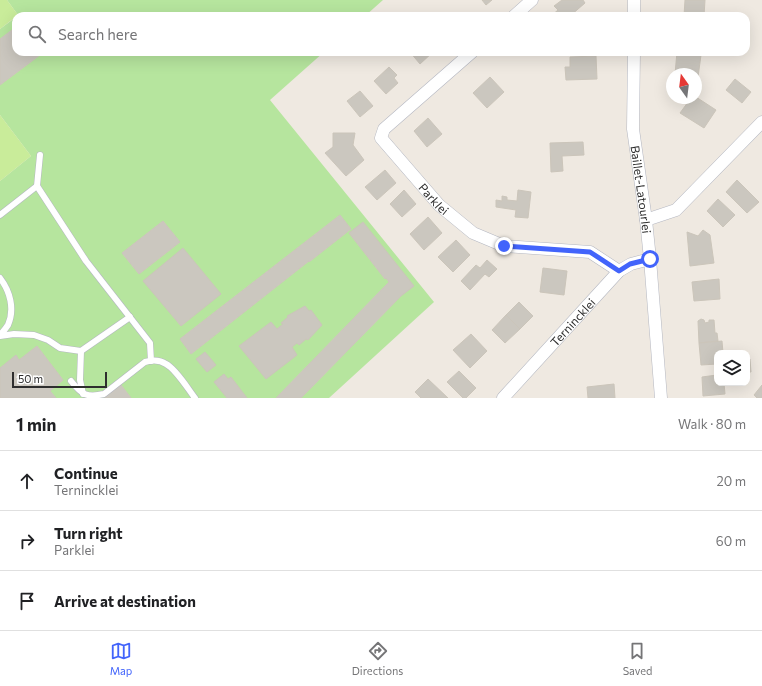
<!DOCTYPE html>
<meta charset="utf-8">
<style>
body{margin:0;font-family:Commissioner,sans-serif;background:#f6f6f6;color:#202124}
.controls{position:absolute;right:12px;bottom:12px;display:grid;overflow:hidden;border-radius:8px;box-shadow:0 4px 16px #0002}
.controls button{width:36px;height:36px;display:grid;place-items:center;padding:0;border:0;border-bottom:1px solid #e0e0e0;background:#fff;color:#202124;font:20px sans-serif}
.compass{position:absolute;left:666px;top:68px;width:36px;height:36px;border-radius:50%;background:#fff;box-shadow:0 4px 16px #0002;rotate:346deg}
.scale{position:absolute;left:12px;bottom:10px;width:95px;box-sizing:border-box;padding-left:4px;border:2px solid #2e2e2e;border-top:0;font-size:11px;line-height:14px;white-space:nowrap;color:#2e2e2e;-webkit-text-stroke:3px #fff;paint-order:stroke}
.stop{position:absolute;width:12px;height:12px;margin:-9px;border:3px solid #4264fb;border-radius:50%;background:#fff}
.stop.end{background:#4264fb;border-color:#fff;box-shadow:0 1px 4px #0008}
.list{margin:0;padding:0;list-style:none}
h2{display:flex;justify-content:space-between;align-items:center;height:52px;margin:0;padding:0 16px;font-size:17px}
h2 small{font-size:13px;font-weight:400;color:#757577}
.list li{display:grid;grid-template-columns:26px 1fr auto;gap:12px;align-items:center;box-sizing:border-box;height:60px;padding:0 16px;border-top:1px solid #e0e0e0}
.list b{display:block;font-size:15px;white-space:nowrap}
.list p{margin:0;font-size:13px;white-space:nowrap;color:#757577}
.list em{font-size:13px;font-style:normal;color:#757577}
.icon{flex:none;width:22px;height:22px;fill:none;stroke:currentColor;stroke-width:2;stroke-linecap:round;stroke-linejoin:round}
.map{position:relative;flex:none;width:762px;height:398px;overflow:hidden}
.search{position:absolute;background:#fff;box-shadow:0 4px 16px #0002;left:12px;right:12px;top:12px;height:44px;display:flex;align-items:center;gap:10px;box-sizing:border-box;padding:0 14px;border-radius:12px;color:#757577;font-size:15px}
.sheet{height:232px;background:#fff}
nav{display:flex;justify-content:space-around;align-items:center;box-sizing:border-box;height:56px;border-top:1px solid #e0e0e0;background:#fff;font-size:11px;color:#757577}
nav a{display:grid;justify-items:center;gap:2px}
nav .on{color:#4264fb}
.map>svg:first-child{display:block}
</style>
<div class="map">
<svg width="762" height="398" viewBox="0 0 762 398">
<rect width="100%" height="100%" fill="#efe9e1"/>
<g fill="#b6e59e" fill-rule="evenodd">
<path d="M7,0h376l-18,16h-348l1,-1z"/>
<path d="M16,17v10l-16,12v-10z"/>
<path d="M44,52h280l-54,48 164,202 -105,96h-28l100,-102 -52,-63 36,46 1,-1 3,4 -113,116h-145l-10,-13 -17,13h-48l-6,-7 13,-11 -26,-34 -18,14 -3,-4 -16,12v-187l31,-25 -31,-41v-30zM340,215l11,14 -42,33v-1l-118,93 -11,-15zM163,221l17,21 -41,32 -17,-21zM144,281l76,13 -39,32z"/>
</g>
<g fill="#c9ec9a">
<path d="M0,0h7l11,15 -18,14z"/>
<path d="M0,115l31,41 -31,25z"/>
</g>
<g fill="#cbc7bf" stroke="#cbc5ba">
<path d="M482,0h10l-6,5z"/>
<path d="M562,0h21l2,3 -15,13h-19l7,-6 -4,-4z"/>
<path d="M685,0h20l-1,16h-20z"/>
<path d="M16,27v25h28l-44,33v-46z"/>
<path d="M410,52h23l-13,12z"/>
<path d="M677,52l24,3 -3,22h-2v-3h-21z"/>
<path d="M596,56l1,23 -31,1 -1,-13h5v-10z"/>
<path d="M389,67l8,8 -3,3 4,5 -12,11 -12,-13z"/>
<path d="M490,77l14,15 -17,16 -14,-15z"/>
<path d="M735,79l16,13 -9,11 -16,-13z"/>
<path d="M360,91l13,15 -13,11 -13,-16z"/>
<path d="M696,97l20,13 -12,18 -24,-15 11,-15h5z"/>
<path d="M428,118l14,16 -15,13 -13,-16z"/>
<path d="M333,133h22l-2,12 11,15 -18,16 -21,-23 8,-6z"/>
<path d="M583,142l1,13 -22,1 1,15 -12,1 -1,-29z"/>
<path d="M385,170l11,13 -19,17 -12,-13z"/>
<path d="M737,180l22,22 -12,11 -21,-21z"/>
<path d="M404,190l12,14 -14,13 -12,-13z"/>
<path d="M518,190l13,2 -3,26 -13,-1 1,-7 -20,-3v-7l6,1v-5l5,1v3l10,1z"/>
<path d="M718,199l17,16 -12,12 -16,-16z"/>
<path d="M340,215l11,14 -42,33v-1l-118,93 -11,-15z"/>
<path d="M428,217l14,16 -18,17 -14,-16z"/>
<path d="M163,221l17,21 -41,32 -17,-21z"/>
<path d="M363,222l51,64 -13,10 -100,102h-25l113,-116 -3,-4 -1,1 -36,-46z"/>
<path d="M703,230l7,5 4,28 -24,3 -3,-34 11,4z"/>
<path d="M456,240l14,15 -17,17 -15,-15z"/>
<path d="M183,248l38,46 -40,32 -38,-45z"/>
<path d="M487,260l10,9 -8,8 -4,-3 -15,16 -9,-9 15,-16 4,3z"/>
<path d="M543,268l24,3 -3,24 -24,-3z"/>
<path d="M719,279l1,20 -26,2 -2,-19z"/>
<path d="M519,302l14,14 -13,13 -14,-14z"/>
<path d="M305,306l4,5 2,-1 11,15 -14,15 -2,-1 -7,6 -2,-2 -5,4 5,8 -31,24 -27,-33 32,-24 6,7 6,-5 -2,-1 7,-6 -1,-1z"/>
<path d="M506,315l14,14 -15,14 -13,-13z"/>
<path d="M701,319l3,1 1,3 4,-1v-2h5l1,13h2l1,8 -19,2 -1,-22z"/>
<path d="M471,334l16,17 -17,17 -17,-18z"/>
<path d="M722,341l1,12h-6v11l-16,1 -2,-22z"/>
<path d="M37,346l26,34 -13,11 6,7h-56v-30l16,-13 3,5z"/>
<path d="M205,352l11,13 -9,7 -11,-13z"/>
<path d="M747,359h3l1,13h-4z"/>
<path d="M459,371l17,17 -10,10h-3l-16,-16z"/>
<path d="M224,374l4,5 3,-2 16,21h-20l-13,-16z"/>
<path d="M717,375v8h7l1,11 -22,2 -1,-19z"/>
<path d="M428,379l20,19h-27l-6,-6z"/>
<path d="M614,384l1,14h-27l-1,-11z"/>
<path d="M121,385l10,13h-27z"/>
<path d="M762,385v13h-5l-3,-3z"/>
</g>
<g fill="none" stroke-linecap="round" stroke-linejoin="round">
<g stroke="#b4b7c1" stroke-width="7">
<g id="lane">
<path d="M37,186l49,75 64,82 1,18"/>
<path d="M0,215l37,-29 3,-31"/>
<path d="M0,278c10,13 15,31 8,47 -2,3 -5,7 -8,10"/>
<path d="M0,336l14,-2 20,1 14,5 12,8 21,3"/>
<path d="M71,381c11,14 16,17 33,13l41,-32c7,-2 15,-2 21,2 10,5 22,25 29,34"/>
<path d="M83,394l-3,-14 1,-29 49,-34"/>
</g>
</g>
<g stroke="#b4b7c1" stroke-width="13">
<g id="street">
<path d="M514,16l18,-16"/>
<path d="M634,16v-16"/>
<path id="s1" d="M472,52l-88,77 -3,9 58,67 34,28 31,13 86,6 29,19"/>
<path id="s2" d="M634,52l-1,77 13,91 4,39 11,139"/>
<path d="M646,220l30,-10 86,-88"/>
<path id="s3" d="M503,398l116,-127 12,-7 19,-5"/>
</g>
</g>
<use href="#lane" stroke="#fff" stroke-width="6"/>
<use href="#street" stroke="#fff" stroke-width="12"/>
</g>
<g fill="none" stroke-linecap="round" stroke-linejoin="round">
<path stroke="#4264fb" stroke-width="5" d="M504,246l86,6 29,19 11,-7 20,-5"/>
</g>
<g text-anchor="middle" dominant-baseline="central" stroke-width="4" stroke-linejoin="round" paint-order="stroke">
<g font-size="12" fill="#2e2e2e" stroke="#fff">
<text stroke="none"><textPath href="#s2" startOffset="138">Baillet-Latourlei</textPath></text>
<text stroke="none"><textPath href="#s1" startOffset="207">Parklei</textPath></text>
<text stroke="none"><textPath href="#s3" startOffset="103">Ternincklei</textPath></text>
</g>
</g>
</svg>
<div class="controls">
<button><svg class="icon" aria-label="layers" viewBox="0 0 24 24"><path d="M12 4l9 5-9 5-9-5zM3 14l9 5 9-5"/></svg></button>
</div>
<svg class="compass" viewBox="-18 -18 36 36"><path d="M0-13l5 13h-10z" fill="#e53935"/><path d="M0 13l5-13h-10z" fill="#757577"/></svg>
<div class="scale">50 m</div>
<div class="stop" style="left:650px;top:259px"></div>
<div class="stop end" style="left:504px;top:246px"></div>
<div class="search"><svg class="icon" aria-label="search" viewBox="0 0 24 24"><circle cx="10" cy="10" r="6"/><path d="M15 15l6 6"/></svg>Search here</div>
</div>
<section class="sheet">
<h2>1 min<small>Walk · 80 m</small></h2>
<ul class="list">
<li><svg class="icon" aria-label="ahead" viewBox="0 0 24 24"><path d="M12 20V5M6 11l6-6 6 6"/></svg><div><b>Continue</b><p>Ternincklei</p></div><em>20 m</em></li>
<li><svg class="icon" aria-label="right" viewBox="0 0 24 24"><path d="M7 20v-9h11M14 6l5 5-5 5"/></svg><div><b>Turn right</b><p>Parklei</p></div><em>60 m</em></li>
<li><svg class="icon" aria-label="arrive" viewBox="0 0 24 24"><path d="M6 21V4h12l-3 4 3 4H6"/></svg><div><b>Arrive at destination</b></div></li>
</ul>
</section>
<nav>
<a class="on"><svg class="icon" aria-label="map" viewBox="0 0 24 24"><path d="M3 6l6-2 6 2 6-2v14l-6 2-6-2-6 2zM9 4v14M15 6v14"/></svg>Map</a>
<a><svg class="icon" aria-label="directions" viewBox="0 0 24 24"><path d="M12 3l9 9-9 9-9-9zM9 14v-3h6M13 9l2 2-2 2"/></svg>Directions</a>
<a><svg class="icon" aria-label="saved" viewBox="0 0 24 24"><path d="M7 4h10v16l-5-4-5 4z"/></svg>Saved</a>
</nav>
